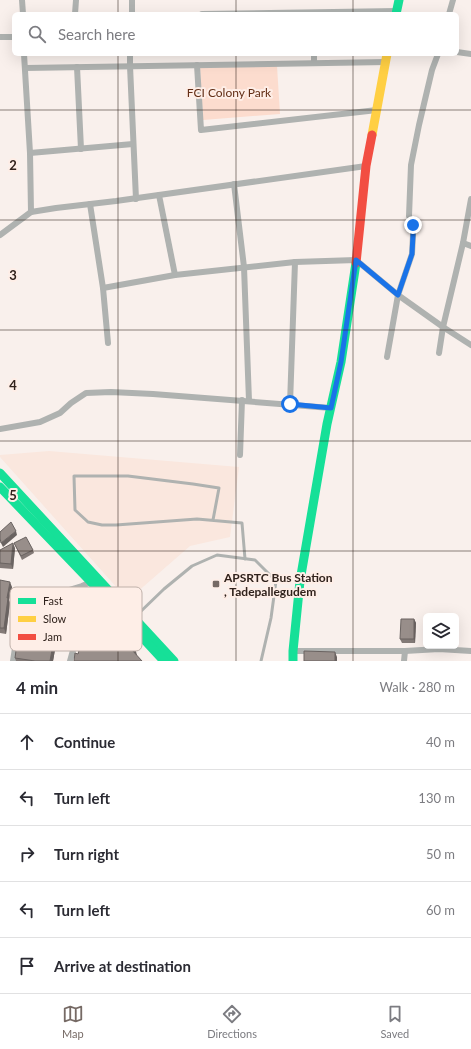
<!DOCTYPE html>
<meta charset="utf-8">
<style>
body{margin:0;font-family:Lato,sans-serif;background:#f7f7f7;color:#2b2b33}
.controls{position:absolute;right:12px;bottom:12px;display:grid;overflow:hidden;border-radius:6px;box-shadow:0 4px 16px #0002}
.controls button{width:36px;height:36px;display:grid;place-items:center;padding:0;border:0;border-bottom:1px solid #e1e1e2;background:#fff;color:#2b2b33;font:20px sans-serif}
.stop{position:absolute;width:12px;height:12px;margin:-9px;border:3px solid #1a73e8;border-radius:50%;background:#fff}
.stop.end{background:#1a73e8;border-color:#fff;box-shadow:0 1px 4px #0008}
.list{margin:0;padding:0;list-style:none}
h2{display:flex;justify-content:space-between;align-items:center;height:52px;margin:0;padding:0 16px;font-size:17px}
h2 small{font-size:13px;font-weight:400;color:#7c7c81}
.list li{display:grid;grid-template-columns:26px 1fr auto;gap:12px;align-items:center;box-sizing:border-box;height:56px;padding:0 16px;border-top:1px solid #e1e1e2}
.list b{display:block;font-size:15px;white-space:nowrap}
.list em{font-size:13px;font-style:normal;color:#7c7c81}
.icon{flex:none;width:22px;height:22px;fill:none;stroke:currentColor;stroke-width:2;stroke-linecap:round;stroke-linejoin:round}
.map{position:relative;flex:none;width:471px;height:661px;overflow:hidden}
.search{position:absolute;background:#fff;box-shadow:0 4px 16px #0002;left:12px;right:12px;top:12px;height:44px;display:flex;align-items:center;gap:10px;box-sizing:border-box;padding:0 14px;border-radius:6px;color:#7c7c81;font-size:15px}
.sheet{height:332px;background:#fff}
nav{display:flex;justify-content:space-around;align-items:center;box-sizing:border-box;height:56px;border-top:1px solid #e1e1e2;background:#fff;font-size:11px;color:#7c7c81}
nav a{display:grid;justify-items:center;gap:2px}
nav .on{color:#766a65}
.map>svg:first-child{display:block}
</style>
<div class="map">
<svg width="471" height="661" viewBox="0 0 471 661">
<rect width="100%" height="100%" fill="#f9f0ec"/>
<path fill="#fae7de" d="M49,451l190,16 -9,70 -40,9 -62,54 -128,-143v-2z"/>
<path fill="#fcdcce" d="M277,66l3,48 -77,6 -3,-53z"/>
<g fill="none" stroke-linecap="round" stroke-linejoin="round">
<g stroke="#afb2b0" stroke-width="3">
<path d="M213,520l6,-32 -26,-4 -65,-8h-54l1,34 13,12 14,3h14l81,-6 45,4 3,36"/>
<path d="M136,616l28,-27 28,-23 25,-11 38,5 21,21 -5,37 -10,43"/>
</g>
<g stroke="#afb2b0" stroke-width="6">
<path d="M22,0l1,14"/>
<path d="M75,14l1,-14"/>
<path d="M132,14v-14"/>
<path d="M202,14l195,-3"/>
<path d="M449,14l4,-14"/>
<path d="M0,37h14"/>
<path d="M457,52l14,2"/>
<path d="M24,54l6,99 1,59"/>
<path d="M130,54v12l6,133"/>
<path d="M314,63v-9"/>
<path d="M197,65l4,65 176,-20"/>
<path d="M77,67l4,82"/>
<path d="M25,68l361,-6"/>
<path d="M30,153l103,-9"/>
<path d="M234,184l10,83 5,134"/>
<path d="M159,195l16,80"/>
<path d="M90,204l13,84 5,55"/>
<path d="M0,235l31,-23 25,-4 60,-7 250,-35"/>
<path d="M463,243l8,3"/>
<path d="M103,288l72,-13 120,-13 61,-2 42,35 45,32 28,18"/>
<path d="M439,353l4,-26 20,-84 8,-44"/>
<path d="M387,357l11,-62 14,-41 1,-19v-10l-4,-9 2,-51 8,-40 13,-55 6,-16"/>
<path d="M290,404l5,-142"/>
<path d="M0,429l40,-7 20,-9 11,-10 15,-10 25,-1 42,2 178,14"/>
<path d="M240,455l2,-55"/>
<path d="M87,615l17,-19"/>
<path d="M293,651h112l34,-2 32,2"/>
<path d="M13,661l7,-45 7,-26h42l13,-4 9,-4"/>
<path d="M70,661l9,-32 4,-6"/>
<path d="M404,661l1,-10"/>
</g>
<g stroke="#16e098" stroke-width="9">
<path d="M396,14l3,-14"/>
<path d="M0,473l174,188"/>
<path d="M0,487l91,95 73,79"/>
<path d="M293,661v-10l7,-70 27,-157 14,-62 15,-99"/>
</g>
<path stroke="#ffcf43" stroke-width="9" d="M372,135l15,-81"/>
<path stroke="#f24e42" stroke-width="9" d="M356,263l10,-97 6,-31"/>
</g>
<g fill="#837a77">
<path d="M14,543l19,7 1,3 -12,7z"/>
<path d="M15,548l-2,21 -13,-1v-18z"/>
<path d="M0,580l12,7 -3,13 1,3 -4,31 -6,-1z"/>
<path d="M102,616l2,6 -13,21 46,12 -59,-1 4,-16h-1l-2,-7z"/>
<path d="M414,619l2,4 -1,20h-13l-2,-4z"/>
<path d="M55,633l2,6 -4,22h-37l-1,-3 24,-19z"/>
</g>
<g fill="#6a6361">
<path d="M16,531l1,4 -14,12 -2,-4z"/>
<path d="M13,543l2,5 -2,21 -2,-5z"/>
<path d="M10,582l2,5 -3,13 1,3 -4,31 -2,-6 3,-30z"/>
<path d="M102,616l2,6 -16,26 -3,-6z"/>
<path d="M414,619l2,4 -1,20 -1,-4z"/>
<path d="M55,633l2,6 -4,22h-3z"/>
<path d="M135,648l2,7 -3,2 -2,-7z"/>
<path d="M335,652l2,5v4h-2z"/>
</g>
<g fill="#988e8a" stroke="#6a6361">
<path d="M11,522l5,9 -15,12 -1,-5v-6z"/>
<path d="M26,537l7,13 -12,6 -7,-13z"/>
<path d="M13,543l-2,21 -11,-1v-13z"/>
<path d="M0,580l10,2 -3,16h1l-4,30h-4z"/>
<path d="M90,608l12,8 -17,26 16,4 20,-15 14,17 -3,2 10,11h-68l1,-8 3,1 6,-20 -5,-3 1,-5z"/>
<path d="M401,619h13v20h-14z"/>
<path d="M40,630l15,3 -5,28h-15l-20,-3 3,-22 21,3z"/>
<path d="M304,651l31,1v9h-31z"/>
</g>
<g fill="none" stroke-linecap="round" stroke-linejoin="round">
<path stroke="#1a73e8" stroke-width="5" d="M290,404l41,4 10,-46 15,-102 42,35 14,-41 1,-19v-10"/>
</g>
<path fill="none" stroke="#30221c" stroke-width="1" stroke-opacity="0.55" d="M118,0v14M236,0v14M353,0v14M118,54v607M236,54v607M353,54v607M0,110h471M0,220h471M0,330h471M0,441h471M0,551h471"/>
<rect fill="#766a65" stroke="#feeee7" stroke-width="1.5" x="212" y="580" width="8" height="8" rx="2"/>
<g text-anchor="middle" dominant-baseline="central" stroke-width="4" stroke-linejoin="round" paint-order="stroke">
<g font-size="12" fill="#632e16" stroke="#feeee7">
<text x="229" y="92">FCI Colony Park</text>
</g>
<g font-size="12" font-weight="bold" fill="#30221c" stroke="#feeee7" text-anchor="start">
<text x="224" y="577">APSRTC Bus Station<tspan x="224" dy="14">, Tadepallegudem</tspan></text>
</g>
</g>
<rect x="10" y="587" width="132" height="64" rx="6" fill="#feeee7" stroke="#c0b1aa" stroke-width="1"/>
<rect x="18" y="598" width="18" height="6" fill="#16e098"/>
<rect x="18" y="616" width="18" height="6" fill="#ffcf43"/>
<rect x="18" y="634" width="18" height="6" fill="#f24e42"/>
<g font-size="11" fill="#30221c">
<text x="43" y="605">Fast</text>
<text x="43" y="623">Slow</text>
<text x="43" y="641">Jam</text>
</g>
<g font-size="13" text-anchor="middle" font-weight="bold" fill="#30221c" stroke="#feeee7" stroke-width="4" stroke-linejoin="round" paint-order="stroke">
<text x="13" y="170">2</text>
<text x="13" y="280">3</text>
<text x="13" y="390">4</text>
<text x="13" y="500">5</text>
</g>
</svg>
<div class="controls">
<button><svg class="icon" aria-label="layers" viewBox="0 0 24 24"><path d="M12 4l9 5-9 5-9-5zM3 14l9 5 9-5"/></svg></button>
</div>
<div class="stop" style="left:290px;top:404px"></div>
<div class="stop end" style="left:413px;top:225px"></div>
<div class="search"><svg class="icon" aria-label="search" viewBox="0 0 24 24"><circle cx="10" cy="10" r="6"/><path d="M15 15l6 6"/></svg>Search here</div>
</div>
<section class="sheet">
<h2>4 min<small>Walk · 280 m</small></h2>
<ul class="list">
<li><svg class="icon" aria-label="ahead" viewBox="0 0 24 24"><path d="M12 20V5M6 11l6-6 6 6"/></svg><div><b>Continue</b></div><em>40 m</em></li>
<li><svg class="icon" aria-label="left" viewBox="0 0 24 24"><path d="M17 20v-9H6M10 6l-5 5 5 5"/></svg><div><b>Turn left</b></div><em>130 m</em></li>
<li><svg class="icon" aria-label="right" viewBox="0 0 24 24"><path d="M7 20v-9h11M14 6l5 5-5 5"/></svg><div><b>Turn right</b></div><em>50 m</em></li>
<li><svg class="icon" aria-label="left" viewBox="0 0 24 24"><path d="M17 20v-9H6M10 6l-5 5 5 5"/></svg><div><b>Turn left</b></div><em>60 m</em></li>
<li><svg class="icon" aria-label="arrive" viewBox="0 0 24 24"><path d="M6 21V4h12l-3 4 3 4H6"/></svg><div><b>Arrive at destination</b></div></li>
</ul>
</section>
<nav>
<a class="on"><svg class="icon" aria-label="map" viewBox="0 0 24 24"><path d="M3 6l6-2 6 2 6-2v14l-6 2-6-2-6 2zM9 4v14M15 6v14"/></svg>Map</a>
<a><svg class="icon" aria-label="directions" viewBox="0 0 24 24"><path d="M12 3l9 9-9 9-9-9zM9 14v-3h6M13 9l2 2-2 2"/></svg>Directions</a>
<a><svg class="icon" aria-label="saved" viewBox="0 0 24 24"><path d="M7 4h10v16l-5-4-5 4z"/></svg>Saved</a>
</nav>
